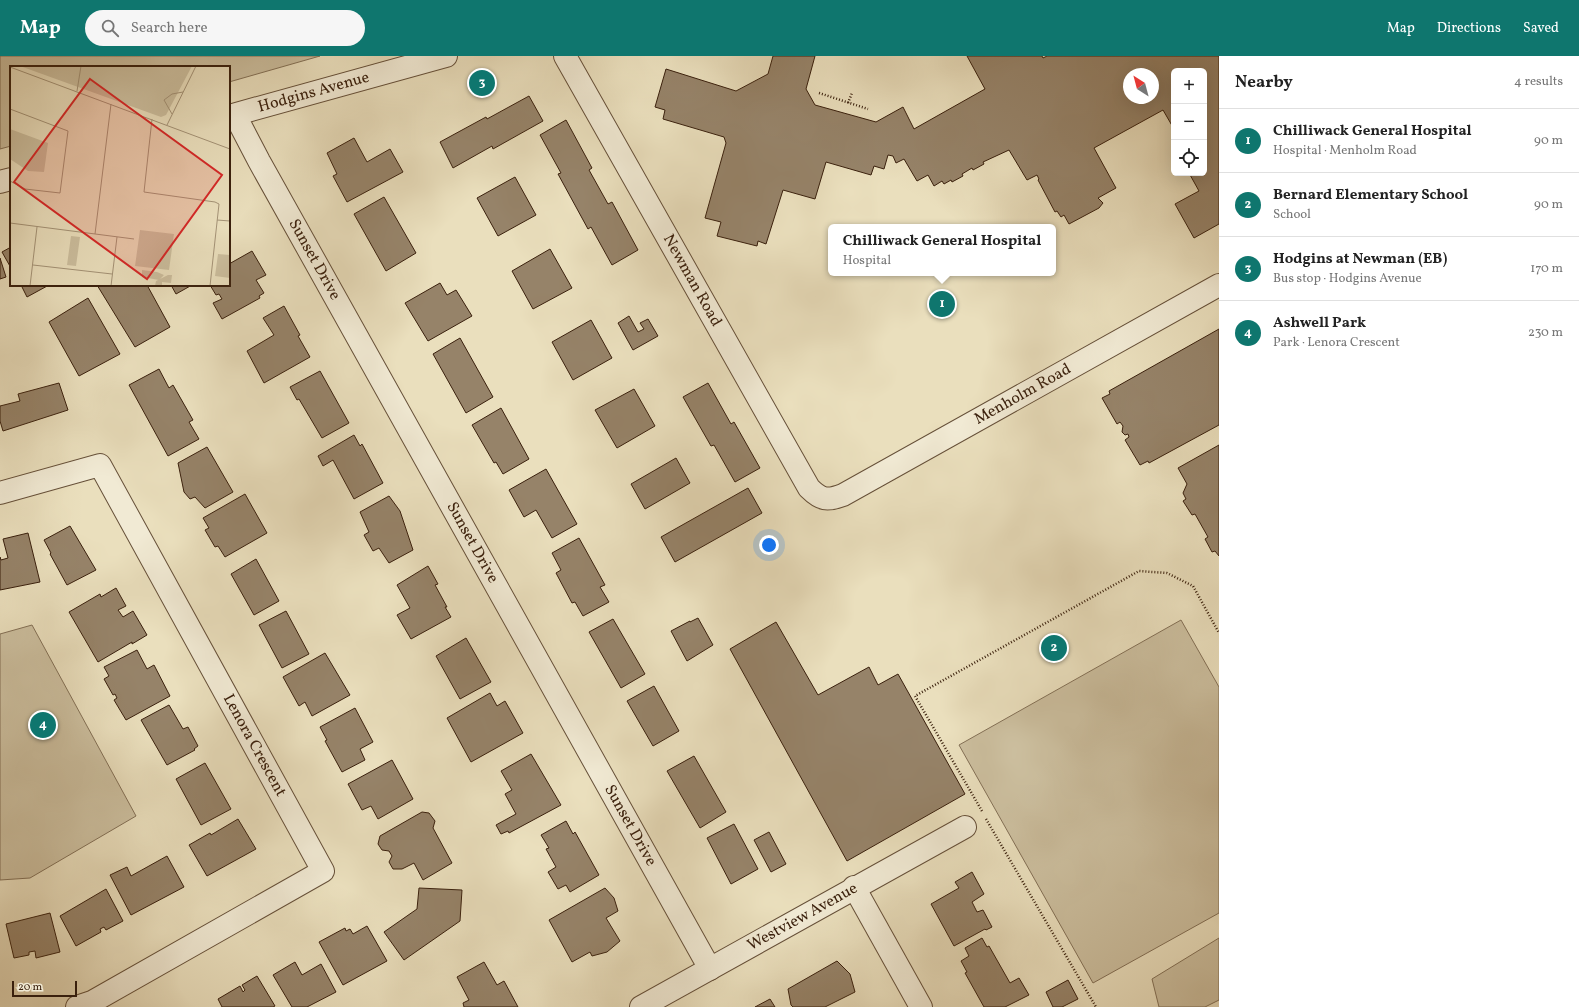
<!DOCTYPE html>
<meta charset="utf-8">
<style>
body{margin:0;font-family:Vollkorn,serif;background:#f6f6f6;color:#222}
.controls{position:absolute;right:12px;top:12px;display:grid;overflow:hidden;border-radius:6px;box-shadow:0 4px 16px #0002}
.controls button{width:36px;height:36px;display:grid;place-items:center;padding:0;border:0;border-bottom:1px solid #e0e0e0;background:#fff;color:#222;font:20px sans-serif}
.compass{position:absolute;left:1123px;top:12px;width:36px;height:36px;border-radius:50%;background:#fff;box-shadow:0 4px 16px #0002;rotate:324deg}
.scale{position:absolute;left:12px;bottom:10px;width:65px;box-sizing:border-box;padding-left:4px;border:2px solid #3a200d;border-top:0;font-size:11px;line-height:14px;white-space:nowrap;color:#3a200d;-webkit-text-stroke:3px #f1ead4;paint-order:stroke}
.you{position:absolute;left:769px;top:489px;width:14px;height:14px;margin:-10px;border:3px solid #fff;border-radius:50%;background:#1a73e8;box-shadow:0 0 0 6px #1a73e833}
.badge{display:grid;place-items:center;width:26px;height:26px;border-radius:50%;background:#0f766e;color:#fff;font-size:13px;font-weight:700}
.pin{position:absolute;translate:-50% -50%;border:2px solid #fff;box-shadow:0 1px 4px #0006}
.popup{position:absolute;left:828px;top:168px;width:228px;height:52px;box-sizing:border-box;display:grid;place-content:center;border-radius:6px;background:#fff;filter:drop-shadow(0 1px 3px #0005);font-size:13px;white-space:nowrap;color:#767676}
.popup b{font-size:15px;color:#222}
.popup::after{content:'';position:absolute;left:50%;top:100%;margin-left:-8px;border:8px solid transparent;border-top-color:#fff}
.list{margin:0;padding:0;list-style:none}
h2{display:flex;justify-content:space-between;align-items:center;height:52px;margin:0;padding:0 16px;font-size:17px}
h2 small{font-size:13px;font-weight:400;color:#767676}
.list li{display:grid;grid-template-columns:26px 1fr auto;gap:12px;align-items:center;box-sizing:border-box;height:64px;padding:0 16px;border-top:1px solid #e0e0e0}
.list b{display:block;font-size:15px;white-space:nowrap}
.list p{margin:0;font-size:13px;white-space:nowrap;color:#767676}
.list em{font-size:13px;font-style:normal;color:#767676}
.icon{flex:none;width:22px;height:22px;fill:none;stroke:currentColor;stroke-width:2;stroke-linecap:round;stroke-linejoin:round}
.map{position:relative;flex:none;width:1219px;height:951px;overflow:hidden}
header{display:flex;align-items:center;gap:24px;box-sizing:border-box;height:56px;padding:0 20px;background:#0f766e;color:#fff}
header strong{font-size:19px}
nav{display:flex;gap:22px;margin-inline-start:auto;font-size:14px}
.search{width:280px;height:36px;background:#f6f6f6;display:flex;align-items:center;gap:10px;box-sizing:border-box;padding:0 14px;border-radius:22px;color:#767676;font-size:15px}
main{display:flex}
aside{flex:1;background:#fff}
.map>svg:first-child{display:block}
</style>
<header>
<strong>Map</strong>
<div class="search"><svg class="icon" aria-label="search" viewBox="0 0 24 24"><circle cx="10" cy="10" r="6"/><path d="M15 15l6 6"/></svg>Search here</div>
<nav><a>Map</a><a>Directions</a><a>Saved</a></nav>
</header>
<main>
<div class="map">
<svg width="1219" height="951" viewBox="0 0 1219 951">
<rect width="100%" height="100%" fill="#eadfbd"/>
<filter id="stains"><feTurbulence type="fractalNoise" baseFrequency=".005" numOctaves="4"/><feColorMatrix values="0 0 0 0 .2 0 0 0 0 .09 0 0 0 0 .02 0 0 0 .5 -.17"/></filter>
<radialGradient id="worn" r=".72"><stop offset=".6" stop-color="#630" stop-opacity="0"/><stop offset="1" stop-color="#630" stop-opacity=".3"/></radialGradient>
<g fill="#ccbf9f" stroke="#837056">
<path d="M0,0h320l-91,26v-15h-218v79l-11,3z"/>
<path d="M1181,564l38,67v226l-126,70 -134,-238z"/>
<path d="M32,569l104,191 -106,62 -30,2v-246z"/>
<path d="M1219,882v62l-14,7h-46l-7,-28z"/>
</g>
<g fill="#968369" stroke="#3a200d" fill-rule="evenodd">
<path d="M773,0h42l-9,33 9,16 61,17 27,-15 11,22 71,-40 -18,-33h75l1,2 4,-2h172v168l-25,14 -19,-34 24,-13 -10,-18h15v-102h-30v58l-11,-19 -69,38 22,40 -18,10 5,5 -4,5 -30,16 -5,-9 -3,2 -4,-6 -2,1 -17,-32 1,-1 -2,-4 -10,5 -18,-30 -26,12 1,2 -11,6 -1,-2 -10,6 1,2 -11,6 -1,-2 -7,4 -2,-3 -8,5 -6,-11 -11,6 -13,-22 -8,4 -3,-7 -5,-1 -4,14 -10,-3 -3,9 -45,-13 -11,37 -32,-9 -17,54 -8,-3 -1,5 -40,-10 4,-14 -16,-4 21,-75 -2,-6 -61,-18 2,-9 -10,-3 11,-38 70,22 32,-17zM1129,18h24v24h-24z"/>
<path d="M529,40l14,25 -50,28 -1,-3 -39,22 -13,-26 46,-25 1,2z"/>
<path d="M566,64l26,48 -3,2 19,34 4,-2 26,48 -26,15 -21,-38 -3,2 -30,-55 3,-1 -21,-38z"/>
<path d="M354,82l13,24 23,-13 13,23 -56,30 -14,-26 4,-2 -10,-21z"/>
<path d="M515,121l21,38 -38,21 -21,-38z"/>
<path d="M384,141l32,56 -30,18 -32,-57z"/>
<path d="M11,191v21l-9,-16z"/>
<path d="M550,193l22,39 -39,21 -21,-38z"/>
<path d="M252,195l14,24 -10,5 8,13 -5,3 1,2 -38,21 -9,-16 9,-4 -3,-5 -3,1 -6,-10h19v-21z"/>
<path d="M0,202l6,19 -6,2z"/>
<path d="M440,227l7,12 9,-5 16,26 -44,25 -23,-38z"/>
<path d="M21,229h28l-22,12z"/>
<path d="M97,229h50l23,42 -35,20z"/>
<path d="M171,229h21l-16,9z"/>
<path d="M88,242l32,56 -41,22 -30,-54z"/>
<path d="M284,250l16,29 -2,1 12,21 -46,26 -17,-32 27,-16 -11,-17z"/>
<path d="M629,260l9,16 6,-3 -4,-6 8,-4 10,17 -25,14 -15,-27z"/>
<path d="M591,264l21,38 -39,22 -21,-38z"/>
<path d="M1219,273v96l-70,38 -1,-2 -8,4 -15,-25 4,-3 -1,-3 -3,1 -3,-3 1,-6 -3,-4 -3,2 -15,-26 8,-4 -1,-3z"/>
<path d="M460,282l33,59 -27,16 -33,-59z"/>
<path d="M159,313l10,19 4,-3 20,35 -4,2 10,17 -31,17 -39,-71z"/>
<path d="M320,315l29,52 -27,15 -23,-39 -2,1 -7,-13z"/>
<path d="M59,327l9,27 -65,21 -3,-10v-15l20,-5 -2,-7z"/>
<path d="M708,327l23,41 3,-2 26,46 -25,14 -21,-37 -3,1 -28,-49z"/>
<path d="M634,333l21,37 -38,22 -22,-38z"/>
<path d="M501,352l28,51 -26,15 -7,-12 -2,1 -22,-38z"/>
<path d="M354,379l6,11 2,-2 21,39 -29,16 -21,-39 -10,6 -5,-10z"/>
<path d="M1219,389v111l-4,-5 -3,1 -7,-13 3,-2 -13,-23 -3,1 -9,-14 3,-2 -3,-6 4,-9 -9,-16z"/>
<path d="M207,391l26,45 -28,16 -10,-11 -5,2 -6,-7 -6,-29z"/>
<path d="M676,402l14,25 -45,26 -14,-25z"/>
<path d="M546,413l31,55 -25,14 -16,-28 -12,7 -15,-27z"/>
<path d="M748,432l14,25 -87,49 -14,-25z"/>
<path d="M245,438l22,39 -42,24 -7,-11 -3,1 -10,-17 4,-2 -6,-10z"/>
<path d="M389,440l11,15 13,39 -24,13 -10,-15 -6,3 -9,-16 5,-3 -9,-20z"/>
<path d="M70,470l26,44 -29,15 -17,-31 1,-1 -7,-13z"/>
<path d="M28,477l12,49 -40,8v-33l1,3 7,-2 -5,-19z"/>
<path d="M579,482l26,47 -5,2 9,15 -26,14 -8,-14 -3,1 -16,-30 5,-3 -9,-17z"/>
<path d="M256,503l23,42 -25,14 -23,-41z"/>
<path d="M428,510l10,18 -3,1 12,22h-2l6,10 -40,22 -14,-24 13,-7 -13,-23z"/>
<path d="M116,532l10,18 -8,4 5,7 10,-6 14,24 -15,9v-2l-34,20 -29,-50 31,-18 1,3z"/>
<path d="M286,555l23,43 -27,14 -23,-43z"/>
<path d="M698,562l15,27 -26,16 -16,-30 19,-10v1z"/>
<path d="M613,563l32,55 -24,14 -32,-56z"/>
<path d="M776,566l42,73 51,-28 9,18 20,-11 67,120 -118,67 -117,-212z"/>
<path d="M466,582l25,44 -31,17 -24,-43z"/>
<path d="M137,594l10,19 7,-4 16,31 -44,24 -12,-20 3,-2 -2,-4 -2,1 -9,-16 5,-3 -5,-9z"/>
<path d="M325,597l25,42 -38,21 -7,-14 -6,4 -16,-29z"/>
<path d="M654,630l25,45 -26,15 -26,-45z"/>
<path d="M490,637l7,13 8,-5 18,32 -52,29 -24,-44z"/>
<path d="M169,649l14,24 5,-2 10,19 -4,3 1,1 -28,15 -26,-45z"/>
<path d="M355,652l18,34 -13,7 5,11 -23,12 -17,-31 2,-1 -7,-13z"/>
<path d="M531,698l30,51 -52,28 -1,-2 -7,3 -5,-9 20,-11 -11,-20 7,-4 -11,-19z"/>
<path d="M694,700l32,56 -26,16 -33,-57z"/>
<path d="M392,704l21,39 -35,20 -7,-13 -9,4 -14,-26z"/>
<path d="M205,707l26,46 -30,16 -25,-46z"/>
<path d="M422,756l7,1 6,8 -2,7 19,35 -29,17 -9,-17 -12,6h-9l-4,-7 3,-6 -3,-5 -7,-1 -4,-6 2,-8z"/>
<path d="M238,763l18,30 -49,27 -18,-31 21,-12 1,2z"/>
<path d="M566,765l7,13 2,-2 24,43 -29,17 -4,-7 -8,4 -10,-17 8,-5 -10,-18 3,-1 -8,-13z"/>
<path d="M734,768l24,45 -27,15 -24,-46z"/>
<path d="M769,776l17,32 -15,8 -17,-32z"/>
<path d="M167,800l17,31 -53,28 -21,-40 17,-8 4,9z"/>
<path d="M972,816l12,22 -12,8 5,10 6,-2 9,17 -6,3 -1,-1 -31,17 -23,-42 28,-16 -4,-6z"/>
<path d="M419,832l43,2 -2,31 -56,39 -20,-28 33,-23z"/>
<path d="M605,832l9,10 4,13 -12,7 14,23 -13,11 -15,4 -2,-4 -18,10 -23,-42z"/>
<path d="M106,833l17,32 -17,9 -2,-3 -4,2 1,3 -25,14 -16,-30z"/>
<path d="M50,857l10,39 -24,6 -1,-7 -6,1v3l-15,3 -8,-34z"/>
<path d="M367,870l20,35 -44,24 -24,-43 26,-14 1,3 4,-2 3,5z"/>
<path d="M982,882l5,9 2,-1 21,37 9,-5 10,17 -24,12h-21l-19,-34 2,-1 -6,-11 8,-5 -4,-8z"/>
<path d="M837,905l13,13 5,18 -30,15h-32l-2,-2 -3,-16z"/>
<path d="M295,906l7,13 19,-11 15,28 -29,15h-15l-19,-32z"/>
<path d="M484,906l13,23 7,-4 14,26h-54l-1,-4 6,-3 -12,-23z"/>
<path d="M257,920l18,30 -2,1h-51l-4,-8 22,-13 3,6 2,-2 -3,-5z"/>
<path d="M1068,924l10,19 -16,8h-9l-7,-15z"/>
<path d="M770,943l5,8h-20z"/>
</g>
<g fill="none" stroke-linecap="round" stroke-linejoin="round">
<g stroke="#665039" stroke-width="24">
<g id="minor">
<path id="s1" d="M565,0l244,432c12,12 18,13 34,7l376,-210"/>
<path id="s2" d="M235,59l24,46 451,808"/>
<path id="s3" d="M0,437l100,-28 223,406 -231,131 -15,5"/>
<path d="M854,831l67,120"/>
<path id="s4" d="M641,951l324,-180"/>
</g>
</g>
<g stroke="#665039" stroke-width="24">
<g id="tertiary">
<path id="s5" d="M229,60l217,-60"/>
<path d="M0,126l11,-3"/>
</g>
</g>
<g stroke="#3a200d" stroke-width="2.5" stroke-dasharray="1 2" stroke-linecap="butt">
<path d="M819,37l49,16"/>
<path d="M848,47l4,-10"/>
<path d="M982,755l-67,-115 224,-125 28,2 26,13 26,47"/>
<path d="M986,763l110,188"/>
</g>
<use href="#minor" stroke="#f1ead4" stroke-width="22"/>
<use href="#tertiary" stroke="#f1ead4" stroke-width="22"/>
</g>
<g text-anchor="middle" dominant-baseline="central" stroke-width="3" stroke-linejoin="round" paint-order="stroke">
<g font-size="16" fill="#3a200d" stroke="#f1ead4">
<text stroke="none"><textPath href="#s5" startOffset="88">Hodgins Avenue</textPath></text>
<text stroke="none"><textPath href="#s2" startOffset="165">Sunset Drive</textPath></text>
<text stroke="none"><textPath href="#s1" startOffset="258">Newman Road</textPath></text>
<text stroke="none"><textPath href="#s1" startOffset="740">Menholm Road</textPath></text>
<text stroke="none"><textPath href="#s2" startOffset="489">Sunset Drive</textPath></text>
<text stroke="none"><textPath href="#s3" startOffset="424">Lenora Crescent</textPath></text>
<text stroke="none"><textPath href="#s2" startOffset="813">Sunset Drive</textPath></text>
<text stroke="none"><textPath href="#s4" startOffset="185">Westview Avenue</textPath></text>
</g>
</g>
<g transform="translate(10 10)">
<rect width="220" height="220" fill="#eadfbd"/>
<path d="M10,0h172l-26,49 -5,2zM0,63l38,14 -4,29 -16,-1 -18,-12zM130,164l34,4 -5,36 -34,-4zM61,170l9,1 -4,29 -9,-1zM208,188l12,1v23l-15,-2zM132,204l15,2 7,3 -5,5 -17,-3zM158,209h4l-1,8 -9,-1v4h-7l1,-5z" fill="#ccbf9f"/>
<path fill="none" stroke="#a49377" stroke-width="1" d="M0,1l220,82M67,25l4,-25M0,43l58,22 -8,62 -35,-4 -15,-8M162,48l-8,-14 8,-6 11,-2M142,53l-8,73 71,10 4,2 -9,82M157,59l29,-59M207,154l13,1M0,157l124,16M85,168l16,-130M23,199l79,9M20,220l7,-59M101,220l6,-49"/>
<path fill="#d62828" fill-opacity="0.15" stroke="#d62828" stroke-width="2" d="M80,13l132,96 -75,104 -133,-97z"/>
<rect width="220" height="220" fill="none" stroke="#3a200d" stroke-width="2"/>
</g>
<rect width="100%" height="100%" filter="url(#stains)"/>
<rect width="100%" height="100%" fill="url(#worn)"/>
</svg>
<div class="controls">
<button>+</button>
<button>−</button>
<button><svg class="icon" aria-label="locate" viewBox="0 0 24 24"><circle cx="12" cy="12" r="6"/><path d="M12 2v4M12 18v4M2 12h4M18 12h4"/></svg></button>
</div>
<svg class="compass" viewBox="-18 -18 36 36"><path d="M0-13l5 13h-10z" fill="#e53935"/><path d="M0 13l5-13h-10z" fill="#767676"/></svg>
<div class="scale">20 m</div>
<div class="you"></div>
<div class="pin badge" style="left:942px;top:248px">1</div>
<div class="popup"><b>Chilliwack General Hospital</b>Hospital</div>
<div class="pin badge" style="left:1054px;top:592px">2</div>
<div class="pin badge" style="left:482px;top:27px">3</div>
<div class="pin badge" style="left:43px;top:669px">4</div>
</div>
<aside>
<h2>Nearby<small>4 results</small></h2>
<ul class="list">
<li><span class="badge">1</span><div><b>Chilliwack General Hospital</b><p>Hospital · Menholm Road</p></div><em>90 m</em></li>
<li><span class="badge">2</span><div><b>Bernard Elementary School</b><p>School</p></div><em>90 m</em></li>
<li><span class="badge">3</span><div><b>Hodgins at Newman (EB)</b><p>Bus stop · Hodgins Avenue</p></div><em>170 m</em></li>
<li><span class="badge">4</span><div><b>Ashwell Park</b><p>Park · Lenora Crescent</p></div><em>230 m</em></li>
</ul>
</aside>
</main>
